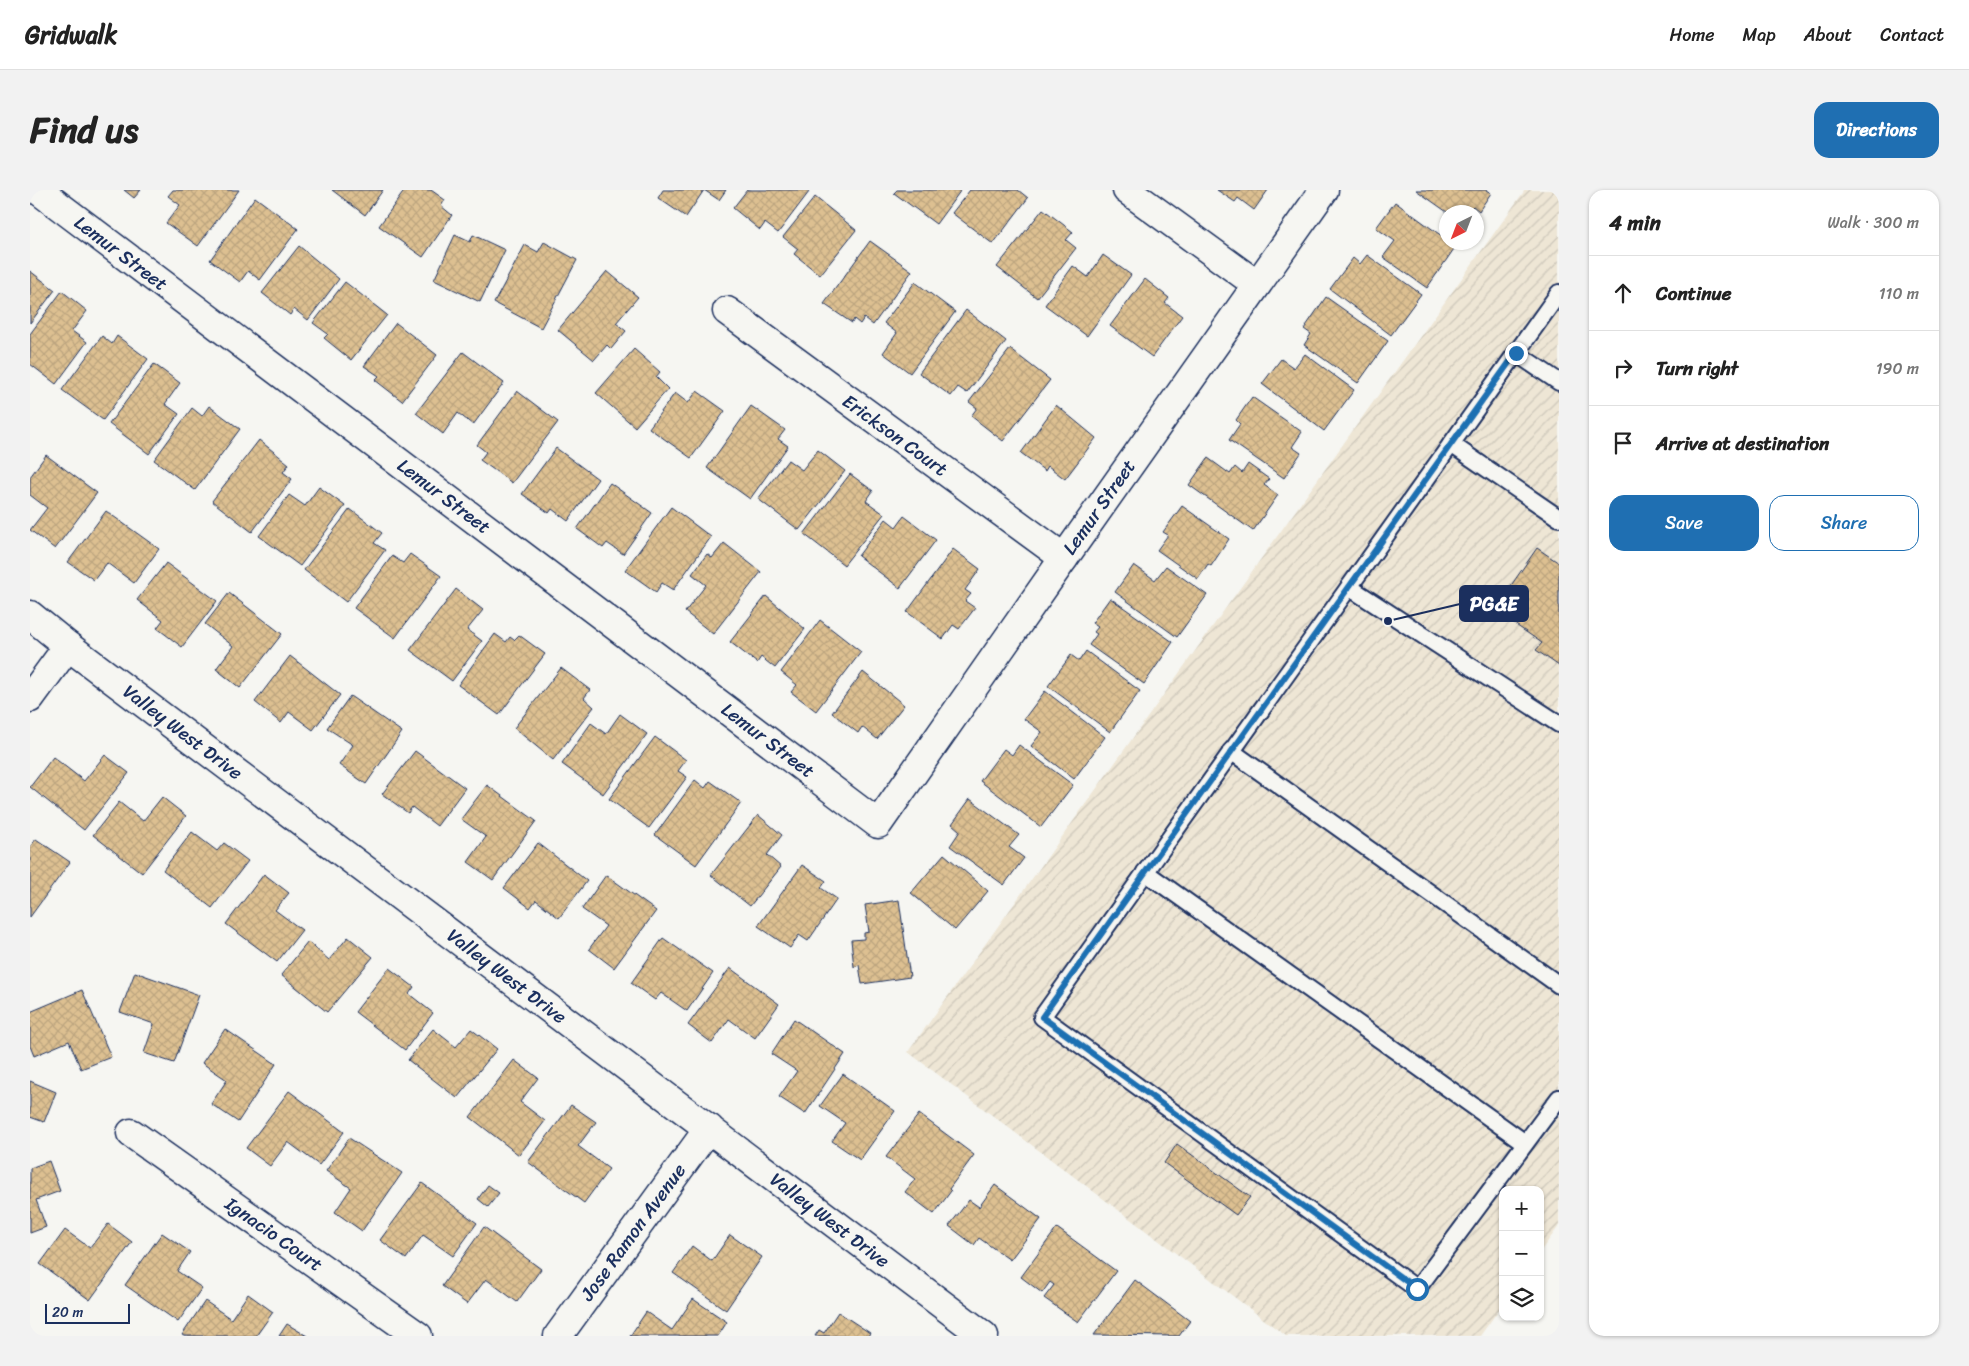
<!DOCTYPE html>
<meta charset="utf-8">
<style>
body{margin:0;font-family:Sriracha,sans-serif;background:#f2f2f2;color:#222}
.controls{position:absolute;right:15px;bottom:15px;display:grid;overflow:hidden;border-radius:10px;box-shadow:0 1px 4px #0004}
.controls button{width:45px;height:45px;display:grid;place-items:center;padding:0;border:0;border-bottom:1px solid #e0e0e0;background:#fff;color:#222;font:25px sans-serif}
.compass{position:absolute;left:1409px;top:15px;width:45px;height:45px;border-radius:50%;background:#fff;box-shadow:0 1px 4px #0004;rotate:222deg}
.scale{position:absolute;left:15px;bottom:12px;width:85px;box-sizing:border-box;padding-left:5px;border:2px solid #1b2f5e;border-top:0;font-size:14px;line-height:18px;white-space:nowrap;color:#1b2f5e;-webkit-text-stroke:4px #f6f6f2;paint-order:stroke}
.stop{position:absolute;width:15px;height:15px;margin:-11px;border:4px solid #1f6fb2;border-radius:50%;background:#fff}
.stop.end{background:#1f6fb2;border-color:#fff;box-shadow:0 1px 5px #0008}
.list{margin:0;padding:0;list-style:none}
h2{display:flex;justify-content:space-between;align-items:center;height:65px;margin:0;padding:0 20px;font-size:21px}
h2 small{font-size:16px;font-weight:400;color:#767676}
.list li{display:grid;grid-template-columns:32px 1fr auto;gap:15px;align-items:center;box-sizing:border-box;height:75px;padding:0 20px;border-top:1px solid #e0e0e0}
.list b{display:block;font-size:19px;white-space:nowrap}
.list em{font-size:16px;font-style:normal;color:#767676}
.actions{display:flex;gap:10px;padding:15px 20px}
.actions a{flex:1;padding:11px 0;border:1px solid #1f6fb2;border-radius:15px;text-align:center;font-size:18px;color:#1f6fb2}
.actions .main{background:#1f6fb2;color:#fff}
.icon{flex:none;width:28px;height:28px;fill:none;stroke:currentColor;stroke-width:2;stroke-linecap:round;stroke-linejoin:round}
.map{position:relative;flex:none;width:1529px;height:1146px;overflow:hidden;border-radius:15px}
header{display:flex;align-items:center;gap:30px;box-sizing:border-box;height:70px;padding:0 25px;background:#fff;border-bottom:1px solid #e0e0e0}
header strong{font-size:24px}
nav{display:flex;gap:28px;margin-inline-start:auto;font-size:18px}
.intro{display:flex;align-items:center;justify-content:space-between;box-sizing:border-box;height:120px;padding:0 30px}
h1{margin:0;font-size:35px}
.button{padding:12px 22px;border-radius:15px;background:#1f6fb2;color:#fff;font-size:18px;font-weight:700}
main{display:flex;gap:30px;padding:0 30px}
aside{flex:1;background:#fff;border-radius:15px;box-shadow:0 1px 4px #0004}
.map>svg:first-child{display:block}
</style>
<header>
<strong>Gridwalk</strong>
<nav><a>Home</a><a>Map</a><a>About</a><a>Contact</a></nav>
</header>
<div class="intro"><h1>Find us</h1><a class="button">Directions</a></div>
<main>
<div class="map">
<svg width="1529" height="1146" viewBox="0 0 1529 1146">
<defs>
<pattern id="industrial-furrows" width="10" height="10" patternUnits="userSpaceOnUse" patternTransform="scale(1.25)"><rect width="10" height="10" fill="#eee6d5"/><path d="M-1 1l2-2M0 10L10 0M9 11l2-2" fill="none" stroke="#ccc6b9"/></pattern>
<pattern id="building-cross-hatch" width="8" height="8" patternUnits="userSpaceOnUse" patternTransform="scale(1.25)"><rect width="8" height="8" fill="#ddc091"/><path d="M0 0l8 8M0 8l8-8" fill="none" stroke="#bda57f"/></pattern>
</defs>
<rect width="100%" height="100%" fill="#f6f6f2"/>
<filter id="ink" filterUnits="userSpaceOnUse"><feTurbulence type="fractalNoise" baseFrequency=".02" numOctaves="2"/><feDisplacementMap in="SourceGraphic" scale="10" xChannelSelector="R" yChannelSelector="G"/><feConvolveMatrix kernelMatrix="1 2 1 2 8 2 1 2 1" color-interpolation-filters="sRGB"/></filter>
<g filter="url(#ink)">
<path fill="url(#industrial-furrows)" d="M1495,0h34v1036l-19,26v-62h-37v114l-23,32h-194l-378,-284z"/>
<g fill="url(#building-cross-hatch)" stroke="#1b2f5e">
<path d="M94,0h17l-7,8z"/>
<path d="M143,0h66l-41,56 -32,-23 14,-18 -12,-9z"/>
<path d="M302,0h51l-18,25z"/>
<path d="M375,0h26l14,10 -4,6 11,9 -29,42 -44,-31z"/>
<path d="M633,0h63l-7,10 -15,-10 -18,27 -28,-19z"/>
<path d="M717,0h59l3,2 -31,41 -13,-10 -5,7 -27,-22z"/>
<path d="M867,0h64l-25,34 -42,-31z"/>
<path d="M940,0h48l10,8 -35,46 -41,-31z"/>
<path d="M1187,0h51l-14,20 -16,-12 -3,4z"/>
<path d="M1386,0h70l5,3 -12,18 -6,-5 -5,6h-21z"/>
<path d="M225,7l43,32 -38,51 -12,-9 -8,11 -30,-22z"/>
<path d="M785,7l41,33 -36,45 -26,-21 4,-5 -15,-12z"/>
<path d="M1365,12l51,37v3h6l4,4 -29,42 -44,-31 12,-16 -19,-13z"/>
<path d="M1013,19l30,23 -7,8 10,8 -39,50 -40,-31z"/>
<path d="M425,45l15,7 3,-7 32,15 -25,52 -46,-22z"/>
<path d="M840,51l42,30 -39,54 -9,-7 -4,6 -6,-5 -2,4 -28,-19z"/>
<path d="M514,52l33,18 -36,68 -47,-25 31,-58 13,7z"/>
<path d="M269,56l40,33 -31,41 -14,-11 -4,6 -28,-22z"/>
<path d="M1073,65l28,20 -44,61 -42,-31 28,-39 15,11z"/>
<path d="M1337,65l54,39 -30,41 -61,-46 23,-31 7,6z"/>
<path d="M0,81l25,19 -25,33z"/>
<path d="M577,81l31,26 -22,26 10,8 -15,18 -4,-4 -13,15 -36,-30z"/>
<path d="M1115,89l24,19 -4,5 17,13 -30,41 -42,-31z"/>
<path d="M315,92l42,33 -36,45 -27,-22 4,-4 -15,-11z"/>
<path d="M885,92l40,30 -45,61 -27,-20 14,-20 -13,-10z"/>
<path d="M32,101l25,20 -15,20 15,11 -31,42 -26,-20v-30z"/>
<path d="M1296,107l62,44 -30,42 -54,-38 7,-11 -7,-5z"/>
<path d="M936,120l40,31 -39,52 -9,-6 -7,9 -32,-23z"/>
<path d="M366,133l41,32 -35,46 -27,-21 4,-4 -15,-10z"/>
<path d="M72,146l10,8 5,-8 31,23 -45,61 -41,-30z"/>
<path d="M604,159l26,23 -4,5 12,12 -33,38 -39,-34z"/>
<path d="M980,159l40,31 -47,61 -32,-25 6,-8 -8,-6z"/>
<path d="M433,162l41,31 -31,42 -15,-12 -15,21 -27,-21z"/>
<path d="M1275,164l49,36 -30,41 -62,-47 19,-25 13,9z"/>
<path d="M124,174l26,19 -15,21 14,10 -30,40 -40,-30z"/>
<path d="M487,201l41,31 -46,61 -32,-23 6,-8 -9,-7z"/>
<path d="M667,201l28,20 -34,47 -42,-30 26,-35 13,10z"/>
<path d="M1222,207l50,35 -10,15 9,6 -17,25 -55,-38 11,-16 -4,-4z"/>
<path d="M1026,215l40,33 -31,41 -17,-13 -3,5 -24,-18z"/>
<path d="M179,216l31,23 -45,61 -41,-30 38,-52 10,8z"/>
<path d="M721,216l34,24 -7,9 10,7 -38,53 -43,-31z"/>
<path d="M229,250l30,24 -6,8 9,7 -40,53 -40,-31z"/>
<path d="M526,258l42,31 -30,42 -16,-12 -3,4 -27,-19z"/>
<path d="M788,260l27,21 -46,59 -41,-31 30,-39 14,10z"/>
<path d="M16,265l51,38 -42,56 -25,-19 17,-22 -17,-13v-18z"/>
<path d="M1178,268l22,16 5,-7 7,6 6,-9 21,15 -5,6 14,10 -25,36 -64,-46z"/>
<path d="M820,284l23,17 -7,10 18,13 -40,51 -40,-31z"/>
<path d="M580,293l42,30 -29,41 -16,-11 -4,5 -26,-19z"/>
<path d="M289,297l26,19 -45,60 -41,-30 30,-41 16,11z"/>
<path d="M1152,316l47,33 -18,27 -3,-2 -10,15 -41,-29 11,-15 -5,-3z"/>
<path d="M641,317l40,30 -38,53 -11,-7 -6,9 -31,-22z"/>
<path d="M320,319l32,24 -8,10 11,7 -39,52 -42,-32z"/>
<path d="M76,321l53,38 -25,34 -27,-20 -13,17 -26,-18z"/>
<path d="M874,326l32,24 -36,48 -42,-32 28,-37 10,8z"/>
<path d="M694,353l37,29 -48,62 -28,-22 21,-27 -14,-11 15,-20 5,4z"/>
<path d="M1507,358l22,15v103l-23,-16 6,-7 -48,-33z"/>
<path d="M923,359l27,20 -15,21 6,4 -6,7 10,7 -16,21 -6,-4 -10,14 -36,-27z"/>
<path d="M380,364l31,22 -46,62 -41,-30 38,-52 11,7z"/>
<path d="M136,373l51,38 -35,46 -25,-19 6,-8 -26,-20z"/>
<path d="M1104,375l21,15 11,-14 41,29 -30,42 -62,-45z"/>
<path d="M426,399l27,21 -16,20 15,11 -30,40 -42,-31z"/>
<path d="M199,403l53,41 -42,54 -24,-19 17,-23 -28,-22z"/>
<path d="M736,406l39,33 -30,39 -14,-11 -4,6 -27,-21z"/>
<path d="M1080,408l63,44 -29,42 -55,-39 8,-11 -3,-2 4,-5 -6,-4z"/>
<path d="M790,430l41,32 -45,59 -25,-19 6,-7 -16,-13z"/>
<path d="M465,444l11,8 4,-5 4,3 5,-5 26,19 -46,61 -41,-30z"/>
<path d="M1056,461l54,40 -30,41 -62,-46 23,-31 8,6z"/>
<path d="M260,466l50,39 -27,35 -24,-18 -8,11 -26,-21z"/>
<path d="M531,478l29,22 -6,8 10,9 -41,53 -39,-32z"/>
<path d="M833,482l41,33 -27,34 -15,-12 -4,6 -26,-20z"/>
<path d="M1015,501l60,46 -31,42 -43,-33 11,-14 -18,-13z"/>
<path d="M320,506l52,36 -36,52 -27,-19 14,-20 -26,-17z"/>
<path d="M590,524l27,20 -44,60 -41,-30 29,-41 15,11z"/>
<path d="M625,547l31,23 -8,11 9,6 -38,51 -40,-29z"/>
<path d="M989,555l54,40 -32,42 -61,-46 24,-32 8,6z"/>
<path d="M385,561l50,37 -28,38 -25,-19 -4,6 -26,-19z"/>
<path d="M75,565l24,18 -45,57 -54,-43 23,-30 31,24z"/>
<path d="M665,590l10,8 5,-7 31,22 -45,62 -41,-30z"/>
<path d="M457,595l49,36 -43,59 -25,-18 18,-25 -25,-18z"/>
<path d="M132,607l24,19 -44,57 -49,-38 26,-33 24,19z"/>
<path d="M940,609l49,36 -10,12 15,11 -20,27 -54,-39 10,-15 -8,-7z"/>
<path d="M728,625l24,20 -15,20 14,12 -31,39 -39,-31z"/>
<path d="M162,642l25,19 7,-8 24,18 -36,47 -49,-38z"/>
<path d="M6,649l34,23 -40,55v-70z"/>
<path d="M508,653l49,38 -28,37 -23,-18 -6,8 -26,-20z"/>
<path d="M914,664l44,37 -33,39 -44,-37z"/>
<path d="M772,675l24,16 -5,7 16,11 -29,42 -9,-6 -9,13 -32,-22z"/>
<path d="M234,684l25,19 -14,17 27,20 -25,32 -51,-38z"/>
<path d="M576,685l50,36 -42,57 -25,-19 17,-23 -24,-17z"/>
<path d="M869,710l11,77 -48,7 -3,-19 -5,2 -3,-27 13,-1v-6l5,-1 -4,-27z"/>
<path d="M318,747l25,20 -46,55 -46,-37 27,-33 21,18z"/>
<path d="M633,748l50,35 -26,38 -26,-18 -6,7 -24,-17z"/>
<path d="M359,778l25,19 -5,7 24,19 -28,37 -50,-38z"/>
<path d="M700,778l49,36 -24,34 -26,-19 -17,24 -24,-18z"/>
<path d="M105,782l64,23 -25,68 -30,-10 10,-29 -34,-12z"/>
<path d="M52,800l29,67 -30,12 -12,-28 -35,15 -4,-10v-34z"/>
<path d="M764,829l51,35 -40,60 -26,-17 18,-26 -26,-17z"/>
<path d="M195,839l51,35 -38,58 -27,-18 16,-24 -25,-17z"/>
<path d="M403,839l23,18 15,-18 26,20 -40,49 -49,-38z"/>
<path d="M484,870l24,18 -18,24 25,19 -26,34 -49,-38z"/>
<path d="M813,884l52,37 -35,49 -28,-19 13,-18 -25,-17z"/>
<path d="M0,891l26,11 -12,30 -14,-5z"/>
<path d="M259,901l55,41 -25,33 -31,-23 -18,24 -24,-18z"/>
<path d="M541,915l25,17 -18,24 31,23 -25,34 -56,-41z"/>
<path d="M889,924l55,41 -25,34 2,2 -17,23 -29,-22 10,-13 -29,-22z"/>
<path d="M319,948l53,35 -40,58 -27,-19 16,-24 -25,-17z"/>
<path d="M1147,954l73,53 -14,18 -72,-52z"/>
<path d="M19,971l11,30 -24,9 10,27 -16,6v-65z"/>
<path d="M392,993l55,40 -24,33 -30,-21 -17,24 -26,-19z"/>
<path d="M458,995l11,8 -11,14 -10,-8z"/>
<path d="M965,995l46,34 -31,41 -31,-22 -5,7 -25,-19 20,-26 10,7z"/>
<path d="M78,1034l24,18 -42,58 -50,-36 25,-34 25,18z"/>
<path d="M454,1037l57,42 -24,33 -31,-23 -19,25 -25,-18z"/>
<path d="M1027,1038l59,43 -38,51 -34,-24 10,-13 -4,-3 -8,11 -21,-16z"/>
<path d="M132,1043l28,19 -13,19 25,17 -24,34 -53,-37z"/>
<path d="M700,1045l32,22 -36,53 -53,-37 19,-27 20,15z"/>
<path d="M1105,1090l55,41 -11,15 -85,-1z"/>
<path d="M218,1104l25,18 -17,24h-72l-2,-1 23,-34 26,18z"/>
<path d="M663,1109l34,23 -9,14h-88l16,-24 26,18z"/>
<path d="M808,1122l32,21 -2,3h-53l4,-6 5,3z"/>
<path d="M257,1134l20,12h-28z"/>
</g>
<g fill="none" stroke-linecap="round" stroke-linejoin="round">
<g stroke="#1b2f5e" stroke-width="20">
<g id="lane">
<path d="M1529,103l-517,724 375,272 142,-191"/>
<path d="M1486,163l43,29"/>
<path d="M1421,254l108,74"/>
<path d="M1319,397l210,137"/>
<path d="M1201,561l328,234"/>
<path d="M1115,682l380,271"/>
</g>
</g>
<g stroke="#1b2f5e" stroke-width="31">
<g id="street">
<path d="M8,0l840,634 186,-266 260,-368"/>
<path d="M1097,0l129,94"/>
<path d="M697,121l337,247"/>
<path d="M0,425l38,31 916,690"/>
<path d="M0,508l38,-52"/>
<path d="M101,943l287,203"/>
<path d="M528,1146l151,-208"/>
</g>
</g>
<use href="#lane" stroke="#f6f6f2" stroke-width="16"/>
<use href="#street" stroke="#f6f6f2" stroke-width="28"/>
</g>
</g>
<g fill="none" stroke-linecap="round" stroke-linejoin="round" filter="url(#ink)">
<path stroke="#1f6fb2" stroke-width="6" d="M1387,1099l-375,-272 474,-664"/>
</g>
<g text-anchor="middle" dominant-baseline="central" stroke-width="4" stroke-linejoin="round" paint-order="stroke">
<g font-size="19" fill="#1b2f5e" stroke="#f6f6f2">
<text transform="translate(91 63) rotate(37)">Lemur Street</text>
<text transform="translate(865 245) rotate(36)">Erickson Court</text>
<text transform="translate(414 306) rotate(37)">Lemur Street</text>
<text transform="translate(1069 317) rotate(-55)">Lemur Street</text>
<text transform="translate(153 542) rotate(37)">Valley West Drive</text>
<text transform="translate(738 550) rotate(37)">Lemur Street</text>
<text transform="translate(477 786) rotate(37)">Valley West Drive</text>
<text transform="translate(800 1030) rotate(37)">Valley West Drive</text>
<text transform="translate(603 1042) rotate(-54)">Jose Ramon Avenue</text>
<text transform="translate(244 1044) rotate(35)">Ignacio Court</text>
</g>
</g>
<path fill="none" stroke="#1b2f5e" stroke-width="2" d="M1358 431L1430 414"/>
<circle fill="#1b2f5e" stroke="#f6f6f2" stroke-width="2" cx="1358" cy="431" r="5"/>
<rect fill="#1b2f5e" stroke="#1b2f5e" stroke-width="2" x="1430" y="396" width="68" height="35" rx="5"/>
<g font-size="20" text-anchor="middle" font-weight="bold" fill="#fff">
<text x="1464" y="421">PG&amp;E</text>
</g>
</svg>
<div class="controls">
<button>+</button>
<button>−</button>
<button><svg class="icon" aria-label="layers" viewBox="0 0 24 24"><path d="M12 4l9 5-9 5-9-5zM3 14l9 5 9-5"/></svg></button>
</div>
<svg class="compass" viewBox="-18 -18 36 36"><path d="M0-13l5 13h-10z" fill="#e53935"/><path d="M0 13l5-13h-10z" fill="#767676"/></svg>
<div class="scale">20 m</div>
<div class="stop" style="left:1387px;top:1099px"></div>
<div class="stop end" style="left:1486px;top:163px"></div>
</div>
<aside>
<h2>4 min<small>Walk · 300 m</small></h2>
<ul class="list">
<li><svg class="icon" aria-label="ahead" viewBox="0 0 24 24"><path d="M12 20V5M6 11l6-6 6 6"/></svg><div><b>Continue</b></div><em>110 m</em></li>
<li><svg class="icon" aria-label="right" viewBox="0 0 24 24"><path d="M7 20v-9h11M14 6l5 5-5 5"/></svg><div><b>Turn right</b></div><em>190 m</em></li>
<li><svg class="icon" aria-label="arrive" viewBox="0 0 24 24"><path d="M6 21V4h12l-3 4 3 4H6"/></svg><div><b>Arrive at destination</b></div></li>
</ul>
<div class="actions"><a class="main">Save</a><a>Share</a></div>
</aside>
</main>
